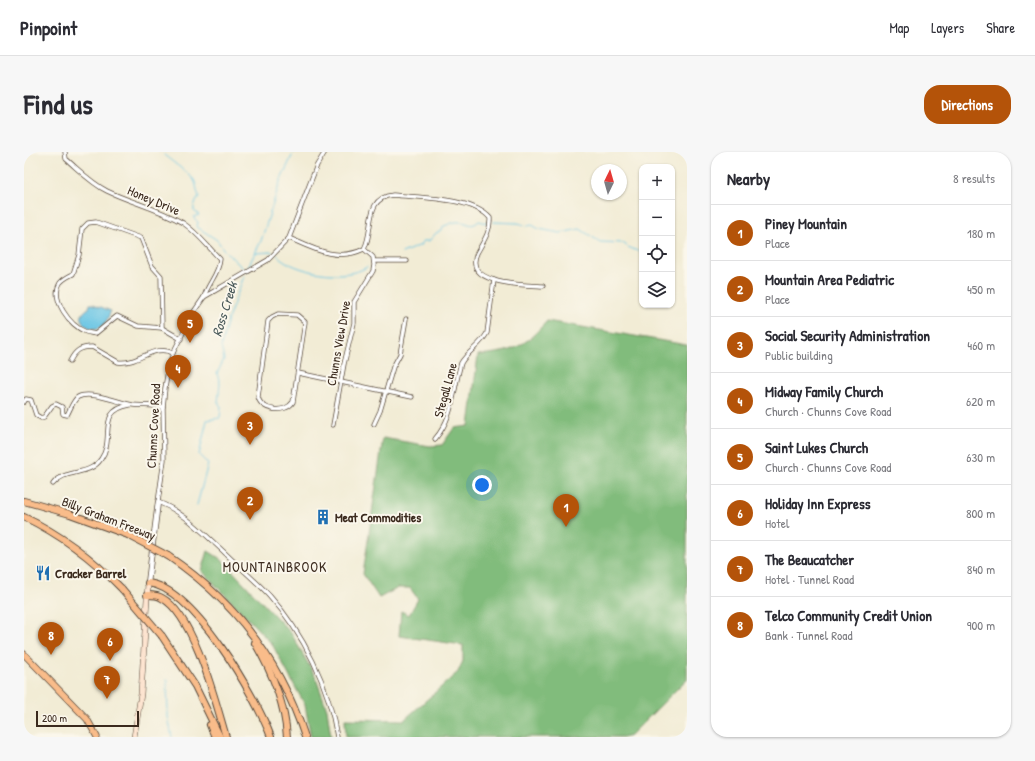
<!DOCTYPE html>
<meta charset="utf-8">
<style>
body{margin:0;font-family:"Patrick Hand",sans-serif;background:#f7f7f7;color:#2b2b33}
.controls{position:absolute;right:12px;top:12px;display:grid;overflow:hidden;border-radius:8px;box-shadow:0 1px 3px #0004}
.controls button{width:36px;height:36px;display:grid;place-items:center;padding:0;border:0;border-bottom:1px solid #e1e1e2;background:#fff;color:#2b2b33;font:20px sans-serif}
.compass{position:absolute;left:567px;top:12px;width:36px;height:36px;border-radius:50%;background:#fff;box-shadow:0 1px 3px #0004;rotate:5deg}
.scale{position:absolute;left:12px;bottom:10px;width:103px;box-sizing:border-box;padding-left:4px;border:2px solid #3b2a1e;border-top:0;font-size:11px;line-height:14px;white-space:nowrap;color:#3b2a1e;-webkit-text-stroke:3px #fbf7ec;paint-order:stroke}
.you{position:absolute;left:458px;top:333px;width:14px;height:14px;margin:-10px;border:3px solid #fff;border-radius:50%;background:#1a73e8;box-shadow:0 0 0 6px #1a73e833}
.badge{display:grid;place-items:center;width:26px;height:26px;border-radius:50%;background:#b45309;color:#fff;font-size:13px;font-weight:700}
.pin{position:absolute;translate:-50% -33px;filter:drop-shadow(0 1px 2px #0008)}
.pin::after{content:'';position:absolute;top:21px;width:14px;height:12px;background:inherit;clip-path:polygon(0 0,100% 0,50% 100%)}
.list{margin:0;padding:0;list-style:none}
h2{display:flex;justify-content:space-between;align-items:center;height:52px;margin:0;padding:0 16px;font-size:17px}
h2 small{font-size:13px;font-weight:400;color:#7c7c81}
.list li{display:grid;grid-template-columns:26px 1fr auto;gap:12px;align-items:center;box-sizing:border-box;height:56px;padding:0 16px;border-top:1px solid #e1e1e2}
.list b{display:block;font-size:15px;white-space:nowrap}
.list p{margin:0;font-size:13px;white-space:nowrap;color:#7c7c81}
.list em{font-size:13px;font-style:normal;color:#7c7c81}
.icon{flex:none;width:22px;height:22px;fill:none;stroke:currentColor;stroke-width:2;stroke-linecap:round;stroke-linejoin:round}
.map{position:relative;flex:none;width:663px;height:585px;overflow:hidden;border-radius:16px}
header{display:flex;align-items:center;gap:24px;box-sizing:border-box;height:56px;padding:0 20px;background:#fff;border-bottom:1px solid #e1e1e2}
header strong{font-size:19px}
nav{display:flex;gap:22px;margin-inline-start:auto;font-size:14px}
.intro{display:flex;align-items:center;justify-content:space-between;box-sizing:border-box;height:96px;padding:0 24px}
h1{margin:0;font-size:28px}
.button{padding:10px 18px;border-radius:16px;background:#b45309;color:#fff;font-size:14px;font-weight:700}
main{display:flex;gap:24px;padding:0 24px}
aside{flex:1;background:#fff;border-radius:16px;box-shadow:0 1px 3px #0004}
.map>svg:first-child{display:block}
</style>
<header>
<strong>Pinpoint</strong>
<nav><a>Map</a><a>Layers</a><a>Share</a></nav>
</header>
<div class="intro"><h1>Find us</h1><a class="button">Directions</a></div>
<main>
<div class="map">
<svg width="663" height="585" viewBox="0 0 663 585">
<rect width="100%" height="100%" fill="#fbf7ec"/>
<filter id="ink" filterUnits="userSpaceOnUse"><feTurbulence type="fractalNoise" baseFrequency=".025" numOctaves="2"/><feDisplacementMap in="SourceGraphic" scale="8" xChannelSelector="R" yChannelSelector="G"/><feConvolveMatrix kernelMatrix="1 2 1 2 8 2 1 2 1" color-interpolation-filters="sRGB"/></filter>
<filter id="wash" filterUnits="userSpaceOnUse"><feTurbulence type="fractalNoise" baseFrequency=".012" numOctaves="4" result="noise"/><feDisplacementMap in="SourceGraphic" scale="16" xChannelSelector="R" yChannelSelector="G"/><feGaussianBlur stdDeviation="0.9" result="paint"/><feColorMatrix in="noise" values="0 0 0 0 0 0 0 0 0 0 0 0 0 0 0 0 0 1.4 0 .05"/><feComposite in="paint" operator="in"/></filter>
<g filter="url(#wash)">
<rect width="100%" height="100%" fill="#f2ecd5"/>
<g fill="#81bc7b" stroke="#5e734c">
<path d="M523,169l140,24v334l-57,57 -3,1h-281l-1,-18 59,1 54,-48 5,-11v-16l-64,-9 2,-25 8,4 9,-16 -8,-11h-12l-19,10 -16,-24 20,-136 47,8 12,-1 12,-17 15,-2 9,-71c35,-3 45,-7 69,-34z"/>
<path d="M184,399l13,8 70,74 24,43 12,33 4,28h-20l-6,-32 -33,-61 -70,-73z"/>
</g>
<path fill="#66c4e4" stroke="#507781" d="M66,152h3l18,7c-3,5 -3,10 -8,14 -11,11 -33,-6 -14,-17z"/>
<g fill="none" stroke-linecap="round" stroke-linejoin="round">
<g stroke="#66c4e4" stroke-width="1">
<path d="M270,1l1,-1"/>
<path d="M140,3c5,4 28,21 30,25 3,5 2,11 5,16l-5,10v5l5,4 -6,2 5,5 -1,5 20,13 7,10"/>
<path d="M469,70l25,1 9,3 5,-1 7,4 21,4 20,-4 20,13 23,1 5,4 14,6"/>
<path d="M202,100l20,19"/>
<path d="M231,101l17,-1"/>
<path d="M378,101l19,-8 2,-4h6l7,-8 5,-2 3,-5c6,-2 11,-5 17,-4 9,1 10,6 18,-1l8,2"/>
<path d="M253,103c17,18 69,26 90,12"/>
<path d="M222,119l15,-30 19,-59 12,-26"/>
<path d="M173,353l11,-41 -9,-9 8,-35 13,-2 1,-11 -3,-5 2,-19 -3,-9 7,-15 -3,-12 7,-28 16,-43"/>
<path d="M143,527l1,38 4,20"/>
</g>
</g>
</g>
<g filter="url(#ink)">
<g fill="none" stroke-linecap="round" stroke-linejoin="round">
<g stroke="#564739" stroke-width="5">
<g id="minor">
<path d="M41,0l1,7c13,11 25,24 41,32 25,12 50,17 76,32 14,9 25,24 37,36 -1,15 -12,24 -16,38"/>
<path d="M301,0l-8,13 -28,73 -21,22 -64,37 -11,16 -20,40 -5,17 -3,18 -2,19 1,53 -6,42c26,10 44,30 65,49 15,15 32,29 46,44 35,39 60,91 68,142"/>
<path d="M72,70l45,16 11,28 9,10 1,52 -24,-2 -21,-10 -22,18c-3,-1 -6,-1 -9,-2 -16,-6 -36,-33 -26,-49 3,-4 9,-7 13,-9l6,-19 3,-26 6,-6z"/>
<path d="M265,86c25,11 48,24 75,11 11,-19 -1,-51 29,-54 26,3 79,2 97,23 1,13 -7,24 -13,35 -15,32 49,32 66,33"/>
<path d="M350,109h33"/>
<path d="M254,162l19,1 8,7 -12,80c-8,12 -32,9 -35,-5l10,-76 4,-4z"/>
<path d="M138,176l19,11"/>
<path d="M46,209c5,-10 10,-14 22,-14l26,15c21,3 35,-19 55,-9"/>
<path d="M274,221l114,24"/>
<path d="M0,250l2,-3 5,1 5,15 5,3 3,-1 8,-11 4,-2 6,3 1,7 4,1c3,-5 6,-15 11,-18 12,-7 42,6 55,8 10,1 20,0 30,2"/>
<path d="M350,272l6,-13 13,-44 7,-13 6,-35"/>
<path d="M309,273l11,-61 10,-41v-21l19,-31 1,-6 -1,-8 -9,-8"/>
<path d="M411,287c19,-22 18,-49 26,-76 7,-12 20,-18 26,-30l7,-53"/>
<path d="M29,332c12,-16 36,-7 48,-25 15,-21 -6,-48 29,-54"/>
</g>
</g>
<g stroke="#564739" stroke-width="6">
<path id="tertiary" d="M124,431l10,-81"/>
</g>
<g stroke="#564739" stroke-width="6">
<path id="secondary" d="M110,585l7,-43 7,-111"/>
</g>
<g stroke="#564739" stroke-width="7">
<path id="primary" d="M0,502l63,65 10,18"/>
</g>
<g stroke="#564739" stroke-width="8">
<g id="motorway">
<path d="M0,349l46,13 58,21"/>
<path d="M0,365c36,17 70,43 98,72"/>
<path d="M144,404c67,45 112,104 137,181"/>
<path d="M124,431c46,5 108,114 123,154"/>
<path d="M123,443c5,0 11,0 15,3 32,17 54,105 64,139"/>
<path d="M138,484l33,50 25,51"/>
<path d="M231,491c17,29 30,60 32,94"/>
<path d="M186,573l5,12"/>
</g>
</g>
<use href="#minor" stroke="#fff" stroke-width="3.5"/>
<use href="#tertiary" stroke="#fff" stroke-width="4.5"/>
<use href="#secondary" stroke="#fde4d0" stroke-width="5"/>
<use href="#primary" stroke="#f9bc8a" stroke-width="5.5"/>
<use href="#motorway" stroke="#f9bc8a" stroke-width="6"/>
<g stroke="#564739" stroke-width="8" stroke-linecap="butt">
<g id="motorway-bridge">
<path d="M104,383l40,21"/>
<path d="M98,437l40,47"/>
</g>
</g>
<use href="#motorway-bridge" stroke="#f9bc8a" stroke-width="6"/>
</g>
</g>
<defs>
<g id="building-bare" transform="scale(1.2)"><path d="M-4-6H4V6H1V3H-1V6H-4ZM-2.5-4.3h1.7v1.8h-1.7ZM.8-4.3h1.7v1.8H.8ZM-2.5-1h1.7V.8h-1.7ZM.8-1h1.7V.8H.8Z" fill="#1f6fb2" stroke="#fbf7ec" stroke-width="2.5" paint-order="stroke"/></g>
<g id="restaurant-bare" transform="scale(1.2)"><path d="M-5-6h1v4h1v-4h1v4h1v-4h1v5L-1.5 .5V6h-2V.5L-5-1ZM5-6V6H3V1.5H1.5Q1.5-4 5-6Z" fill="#1f6fb2" stroke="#fbf7ec" stroke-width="2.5" paint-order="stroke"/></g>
</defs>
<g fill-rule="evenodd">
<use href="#building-bare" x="299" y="365"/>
<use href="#restaurant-bare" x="19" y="421"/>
</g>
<g text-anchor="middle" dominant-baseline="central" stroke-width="4" stroke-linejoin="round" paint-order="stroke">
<g font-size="13" fill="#3b2a1e" stroke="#fbf7ec">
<text transform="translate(130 48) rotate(23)">Honey Drive</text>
<text transform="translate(314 191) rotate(-80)">Chunns View Drive</text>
<text transform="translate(421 238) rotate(-75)">Stegall Lane</text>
<text transform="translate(129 274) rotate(-87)">Chunns Cove Road</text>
<text transform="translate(85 366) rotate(21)">Billy Graham Freeway</text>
</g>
<g font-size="13" font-weight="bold" fill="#3b2a1e" stroke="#fbf7ec" text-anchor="start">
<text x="311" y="365">Meat Commodities</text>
<text x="31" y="421">Cracker Barrel</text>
</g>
<g font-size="14" font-style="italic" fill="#485859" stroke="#fbf7ec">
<text transform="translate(200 157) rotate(-73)">Ross Creek</text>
</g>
<g font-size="14" letter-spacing="1" fill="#3b2a1e" stroke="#fbf7ec">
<text x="251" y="414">MOUNTAINBROOK</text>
</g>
</g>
</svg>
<div class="controls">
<button>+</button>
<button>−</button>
<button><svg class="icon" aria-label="locate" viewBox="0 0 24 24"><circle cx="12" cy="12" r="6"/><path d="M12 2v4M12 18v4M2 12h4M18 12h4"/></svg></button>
<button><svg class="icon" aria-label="layers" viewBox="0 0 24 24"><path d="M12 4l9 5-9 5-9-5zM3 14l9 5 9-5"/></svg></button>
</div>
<svg class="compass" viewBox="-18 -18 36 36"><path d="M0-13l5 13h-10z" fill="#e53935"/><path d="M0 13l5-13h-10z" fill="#7c7c81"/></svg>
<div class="scale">200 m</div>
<div class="you"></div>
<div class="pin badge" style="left:542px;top:375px">1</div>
<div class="pin badge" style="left:226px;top:368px">2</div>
<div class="pin badge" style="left:226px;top:293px">3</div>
<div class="pin badge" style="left:154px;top:236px">4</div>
<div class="pin badge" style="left:166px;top:191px">5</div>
<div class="pin badge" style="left:86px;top:509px">6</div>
<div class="pin badge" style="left:83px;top:547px">7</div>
<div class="pin badge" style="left:27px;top:503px">8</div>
</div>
<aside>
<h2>Nearby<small>8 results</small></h2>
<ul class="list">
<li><span class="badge">1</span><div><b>Piney Mountain</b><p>Place</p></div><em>180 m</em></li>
<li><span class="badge">2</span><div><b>Mountain Area Pediatric</b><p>Place</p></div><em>450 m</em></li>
<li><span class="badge">3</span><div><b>Social Security Administration</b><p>Public building</p></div><em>460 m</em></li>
<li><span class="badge">4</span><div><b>Midway Family Church</b><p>Church · Chunns Cove Road</p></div><em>620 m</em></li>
<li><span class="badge">5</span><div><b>Saint Lukes Church</b><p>Church · Chunns Cove Road</p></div><em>630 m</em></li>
<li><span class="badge">6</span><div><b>Holiday Inn Express</b><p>Hotel</p></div><em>800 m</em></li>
<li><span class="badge">7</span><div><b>The Beaucatcher</b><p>Hotel · Tunnel Road</p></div><em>840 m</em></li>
<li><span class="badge">8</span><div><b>Telco Community Credit Union</b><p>Bank · Tunnel Road</p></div><em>900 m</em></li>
</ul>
</aside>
</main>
